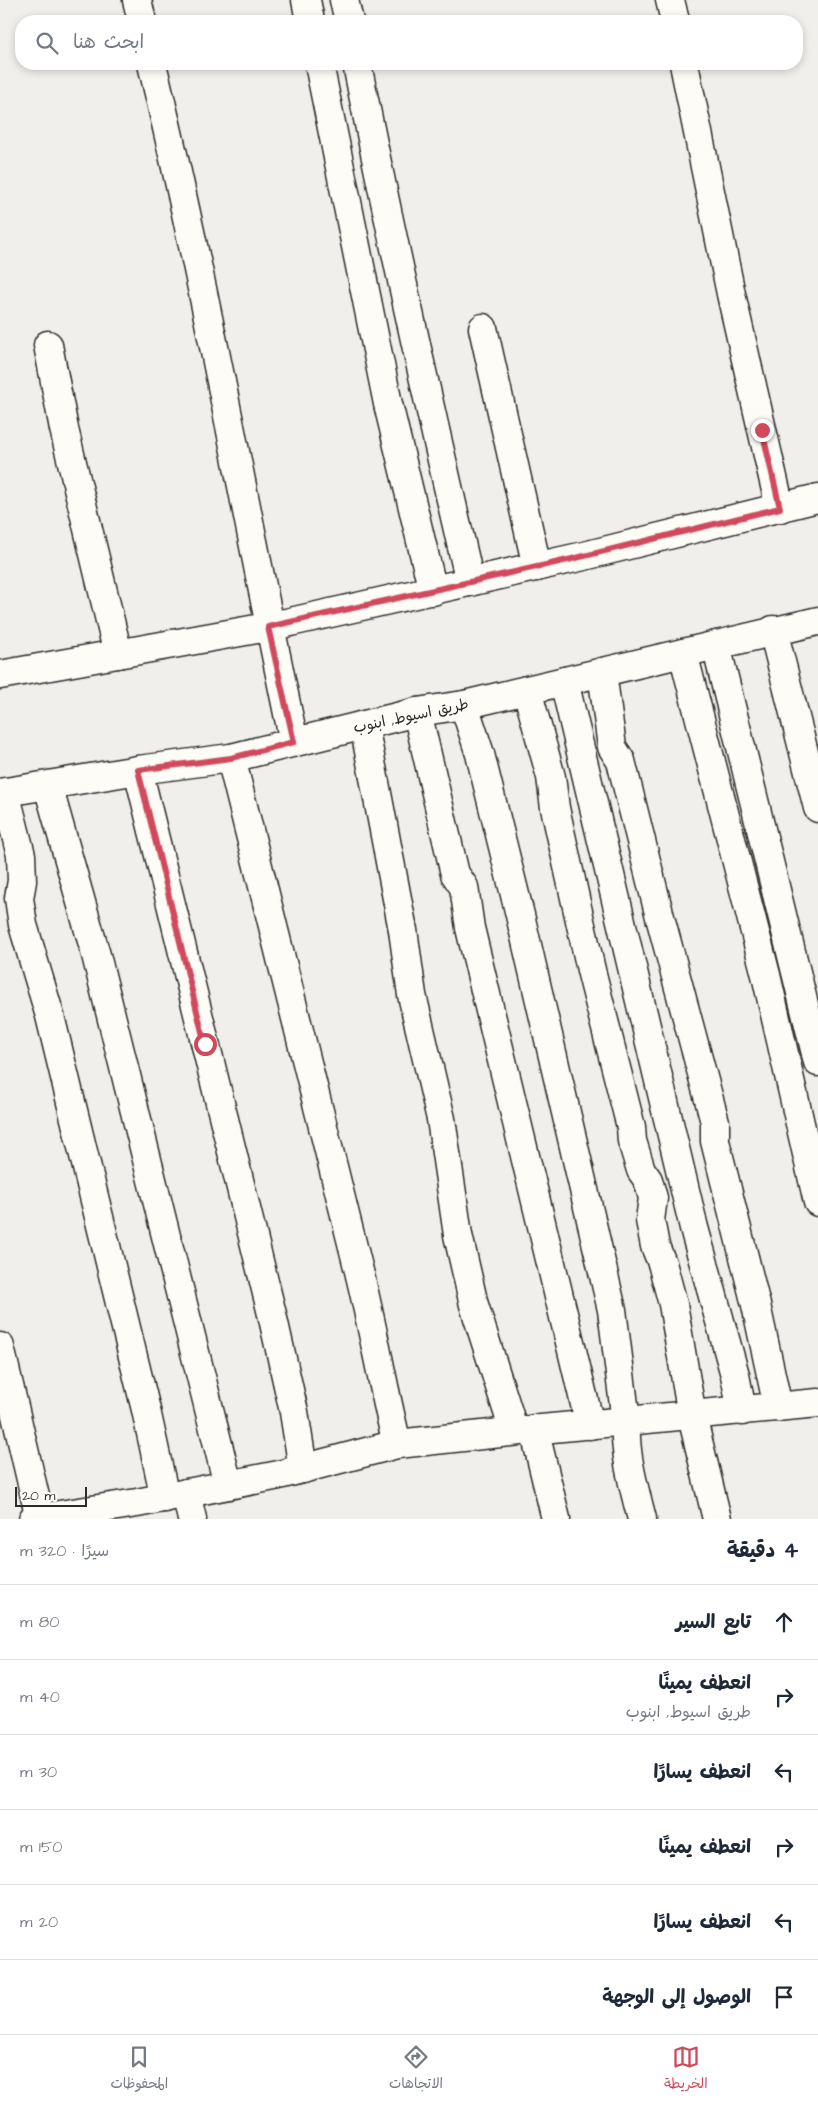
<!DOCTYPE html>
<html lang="ar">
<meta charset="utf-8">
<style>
body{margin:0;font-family:"Architects Daughter","Playpen Sans Arabic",sans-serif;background:#f2f2f3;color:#1f2937;direction:rtl}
.scale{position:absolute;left:15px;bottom:12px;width:72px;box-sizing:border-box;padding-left:5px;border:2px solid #2b2b2b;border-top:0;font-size:14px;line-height:18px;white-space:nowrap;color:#2b2b2b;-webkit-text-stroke:4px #fdfcf7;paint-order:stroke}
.stop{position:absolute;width:15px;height:15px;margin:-11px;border:4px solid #d1495b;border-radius:50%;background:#fff}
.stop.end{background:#d1495b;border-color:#fff;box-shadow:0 1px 5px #0008}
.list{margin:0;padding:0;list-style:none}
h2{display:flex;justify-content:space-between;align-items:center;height:65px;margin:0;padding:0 20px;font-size:21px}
h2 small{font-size:16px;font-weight:400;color:#747a83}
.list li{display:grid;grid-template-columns:32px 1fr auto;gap:15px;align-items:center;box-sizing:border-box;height:75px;padding:0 20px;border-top:1px solid #e0e1e3}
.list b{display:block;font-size:19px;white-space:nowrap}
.list p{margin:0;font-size:16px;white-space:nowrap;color:#747a83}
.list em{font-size:16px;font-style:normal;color:#747a83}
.icon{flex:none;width:28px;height:28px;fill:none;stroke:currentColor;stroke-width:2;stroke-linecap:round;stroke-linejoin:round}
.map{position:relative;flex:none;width:818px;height:1519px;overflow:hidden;direction:ltr}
.search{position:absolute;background:#fff;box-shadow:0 2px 8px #0003;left:15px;right:15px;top:15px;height:55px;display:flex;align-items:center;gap:12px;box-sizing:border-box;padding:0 18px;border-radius:20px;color:#747a83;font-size:19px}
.sheet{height:515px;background:#fff}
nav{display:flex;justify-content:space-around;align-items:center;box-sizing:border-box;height:70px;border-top:1px solid #e0e1e3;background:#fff;font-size:14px;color:#747a83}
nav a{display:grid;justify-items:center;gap:2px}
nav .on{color:#d1495b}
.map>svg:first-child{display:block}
</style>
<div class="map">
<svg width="818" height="1519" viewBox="0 0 818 1519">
<rect width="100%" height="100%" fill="#f0efeb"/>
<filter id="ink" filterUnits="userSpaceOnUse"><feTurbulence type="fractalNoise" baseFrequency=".02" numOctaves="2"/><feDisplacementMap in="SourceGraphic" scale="10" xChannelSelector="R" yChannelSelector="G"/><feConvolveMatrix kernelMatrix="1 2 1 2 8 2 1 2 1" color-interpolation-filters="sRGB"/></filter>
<g filter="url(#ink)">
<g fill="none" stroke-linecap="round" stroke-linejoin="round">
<g stroke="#2b2b2b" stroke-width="31">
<g id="minor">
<path d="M137,0l5,21"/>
<path d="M306,0l4,21"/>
<path d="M344,0l5,21"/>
<path d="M670,0l5,21"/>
<path d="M152,64c54,224 94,452 142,678"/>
<path d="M319,64l69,340 45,187"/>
<path d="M357,64c34,173 73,346 113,518"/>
<path d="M684,64l47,230 49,214"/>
<path d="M483,328l54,239"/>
<path d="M48,345l16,84 54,225"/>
<path d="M773,630l45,178"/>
<path d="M716,645l102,417"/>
<path d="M683,653l83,322 52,227"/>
<path d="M602,672l10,75 9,14 39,156 55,205v19l41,164 22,102"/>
<path d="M0,675l268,-48 316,-71 234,-58"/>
<path d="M564,681l130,547 41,147 7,36"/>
<path d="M527,690l24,87 4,31 36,162 40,157 1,14 9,29 7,10 5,18 -3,22 5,26 7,17 11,41 19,112 25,103"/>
<path d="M464,705l16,49 40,161 92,395 14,111c-2,33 8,67 16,98"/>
<path d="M417,712l38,162 9,13 6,41 120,497"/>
<path d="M364,725l39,205 9,65 29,124 17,116 16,70 40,126"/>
<path d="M231,758c44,171 87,342 128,513 14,57 24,116 38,173l123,-13 298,-28"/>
<path d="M138,770l134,544 22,98 9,57"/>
<path d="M48,786l48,169 132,530"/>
<path d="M5,792l16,63 1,26 -3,17 4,27 27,91 96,394 19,88"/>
<path d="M0,1347l40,171"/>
<path d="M534,1429l22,90"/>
<path d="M186,1493l6,26"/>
<path d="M33,1519l104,-16 142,-28 118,-31"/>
</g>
</g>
<g stroke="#2b2b2b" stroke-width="31">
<path id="major" d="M0,793l138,-23 93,-12 186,-46 47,-7 354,-84"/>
</g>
<use href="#minor" stroke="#fdfcf7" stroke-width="28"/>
<use href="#major" stroke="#fdfcf7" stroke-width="28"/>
</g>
</g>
<g fill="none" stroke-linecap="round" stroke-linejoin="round" filter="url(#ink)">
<path stroke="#d1495b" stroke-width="6" d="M205,1044l-67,-274 93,-12 63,-16 -26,-115 300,-67 212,-52 -18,-78"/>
</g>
<g text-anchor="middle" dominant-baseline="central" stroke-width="5" stroke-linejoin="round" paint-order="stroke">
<g font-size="15" fill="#2b2b2b" stroke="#fdfcf7">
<text transform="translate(411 716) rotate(-12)">طريق اسيوط, ابنوب</text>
</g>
</g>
</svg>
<div class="scale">20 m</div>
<div class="stop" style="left:205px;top:1044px"></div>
<div class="stop end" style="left:762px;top:430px"></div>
<div class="search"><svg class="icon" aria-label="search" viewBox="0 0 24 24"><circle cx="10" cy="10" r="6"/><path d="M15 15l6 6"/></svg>ابحث هنا</div>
</div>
<section class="sheet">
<h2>4 دقيقة<small>سيرًا · 320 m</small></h2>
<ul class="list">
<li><svg class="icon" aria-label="ahead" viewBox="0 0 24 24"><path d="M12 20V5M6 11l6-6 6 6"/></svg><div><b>تابع السير</b></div><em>80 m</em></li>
<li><svg class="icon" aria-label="right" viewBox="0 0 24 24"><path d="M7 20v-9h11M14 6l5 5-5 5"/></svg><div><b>انعطف يمينًا</b><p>طريق اسيوط, ابنوب</p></div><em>40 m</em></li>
<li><svg class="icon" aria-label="left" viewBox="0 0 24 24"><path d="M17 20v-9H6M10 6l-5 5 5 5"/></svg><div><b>انعطف يسارًا</b></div><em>30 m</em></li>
<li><svg class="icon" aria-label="right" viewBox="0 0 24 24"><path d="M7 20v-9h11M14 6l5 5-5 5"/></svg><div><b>انعطف يمينًا</b></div><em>150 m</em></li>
<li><svg class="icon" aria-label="left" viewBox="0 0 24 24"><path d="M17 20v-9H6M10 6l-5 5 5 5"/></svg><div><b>انعطف يسارًا</b></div><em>20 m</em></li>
<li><svg class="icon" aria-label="arrive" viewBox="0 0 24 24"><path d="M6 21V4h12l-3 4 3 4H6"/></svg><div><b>الوصول إلى الوجهة</b></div></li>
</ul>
</section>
<nav>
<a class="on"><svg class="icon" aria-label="map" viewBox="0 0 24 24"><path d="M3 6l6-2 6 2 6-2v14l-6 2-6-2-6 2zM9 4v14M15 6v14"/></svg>الخريطة</a>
<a><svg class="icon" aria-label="directions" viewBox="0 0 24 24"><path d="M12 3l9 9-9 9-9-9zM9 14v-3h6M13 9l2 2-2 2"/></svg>الاتجاهات</a>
<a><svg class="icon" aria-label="saved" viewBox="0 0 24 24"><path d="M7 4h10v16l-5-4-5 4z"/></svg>المحفوظات</a>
</nav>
